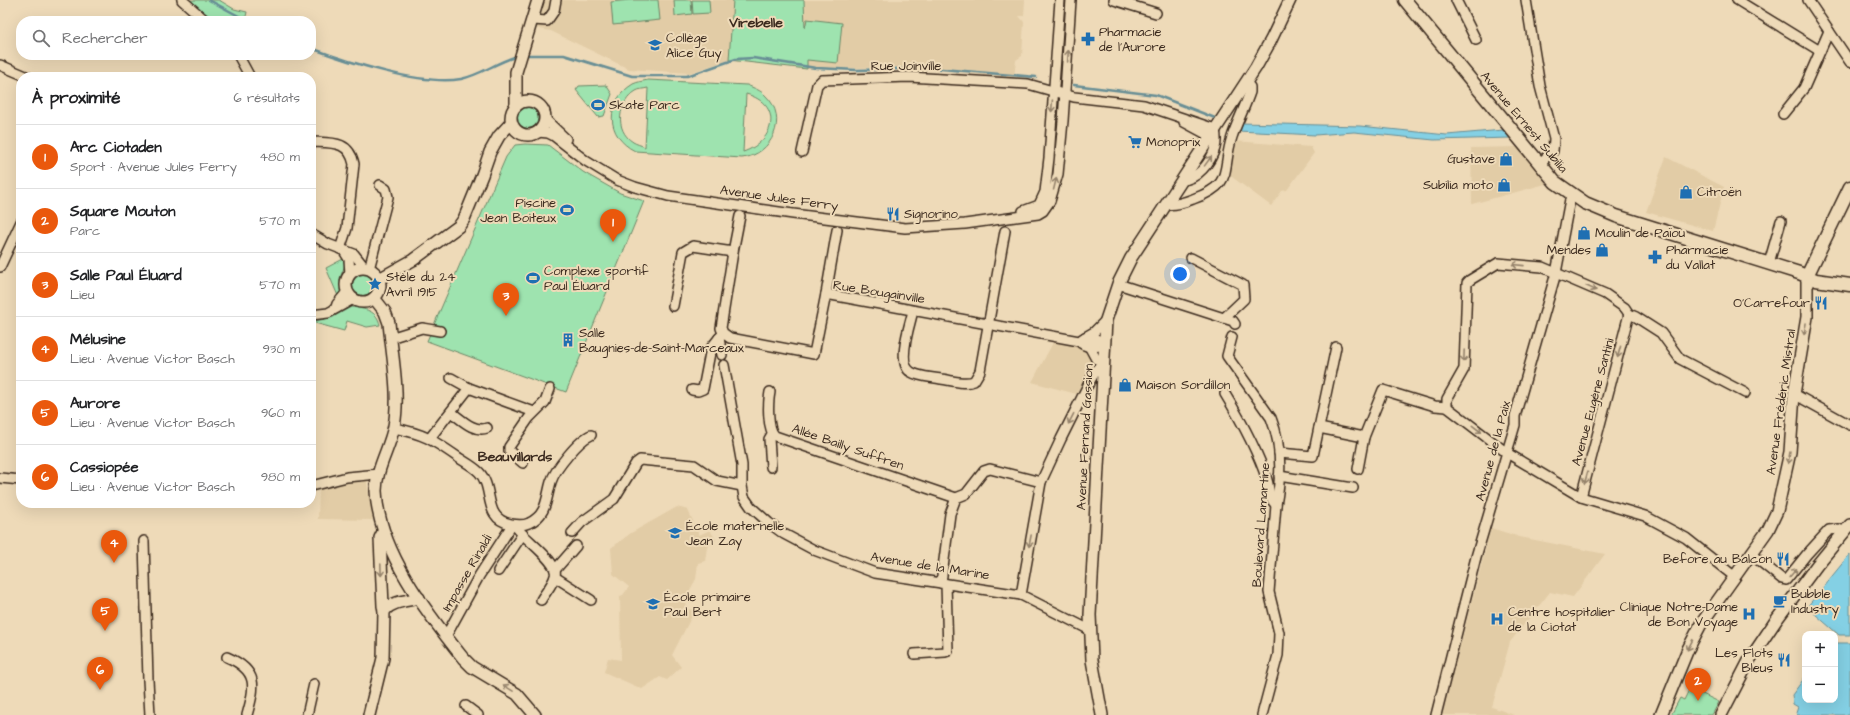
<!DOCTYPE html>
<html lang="fr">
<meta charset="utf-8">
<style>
body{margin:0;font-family:"Architects Daughter",sans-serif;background:#f6f6f6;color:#202124}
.controls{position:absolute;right:12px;bottom:12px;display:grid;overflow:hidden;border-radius:8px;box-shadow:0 4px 16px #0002}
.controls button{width:36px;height:36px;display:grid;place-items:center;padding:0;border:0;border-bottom:1px solid #e0e0e0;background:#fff;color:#202124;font:20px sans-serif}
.you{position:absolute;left:1180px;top:274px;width:14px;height:14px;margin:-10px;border:3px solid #fff;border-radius:50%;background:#1a73e8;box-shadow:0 0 0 6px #1a73e833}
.badge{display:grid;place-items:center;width:26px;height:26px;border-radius:50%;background:#ea580c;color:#fff;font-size:13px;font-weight:700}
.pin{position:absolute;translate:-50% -33px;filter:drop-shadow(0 1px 2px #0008)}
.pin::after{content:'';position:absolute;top:21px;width:14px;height:12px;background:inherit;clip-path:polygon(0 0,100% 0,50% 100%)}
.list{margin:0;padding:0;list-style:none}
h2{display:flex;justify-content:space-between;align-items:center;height:52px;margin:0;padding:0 16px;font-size:17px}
h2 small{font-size:13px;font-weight:400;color:#757577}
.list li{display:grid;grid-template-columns:26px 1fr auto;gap:12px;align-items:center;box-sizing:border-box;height:64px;padding:0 16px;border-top:1px solid #e0e0e0}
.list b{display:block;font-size:15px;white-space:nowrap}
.list p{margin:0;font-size:13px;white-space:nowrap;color:#757577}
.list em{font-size:13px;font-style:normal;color:#757577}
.icon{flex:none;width:22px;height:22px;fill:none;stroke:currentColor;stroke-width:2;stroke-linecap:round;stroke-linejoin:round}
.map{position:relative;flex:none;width:1850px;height:715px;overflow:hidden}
.search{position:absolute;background:#fff;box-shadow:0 4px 16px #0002;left:16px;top:16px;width:300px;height:44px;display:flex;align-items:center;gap:10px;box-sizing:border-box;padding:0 14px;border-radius:16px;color:#757577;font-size:15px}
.panel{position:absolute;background:#fff;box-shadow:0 4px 16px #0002;left:16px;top:72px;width:300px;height:436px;border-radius:16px}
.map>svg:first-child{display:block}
</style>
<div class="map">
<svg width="1850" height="715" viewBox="0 0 1850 715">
<rect width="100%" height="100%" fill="#eedab8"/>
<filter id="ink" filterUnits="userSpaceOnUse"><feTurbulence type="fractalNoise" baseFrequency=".025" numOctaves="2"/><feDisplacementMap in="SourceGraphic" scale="8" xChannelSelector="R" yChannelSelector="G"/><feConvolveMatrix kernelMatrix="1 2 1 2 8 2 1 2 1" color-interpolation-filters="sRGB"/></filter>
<g filter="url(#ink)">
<g fill="#e2cca6">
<path d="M541,0h192l-4,60 -40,13 -60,-4 -78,-38 -16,-3z"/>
<path d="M804,0h221l-1,16h-5l5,6 -2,34 -6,4 -2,18 -109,-11 -98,2z"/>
<path d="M1234,141l77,6 3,6 -27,37 -5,1 -11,15 -43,-32z"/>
<path d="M1517,147l32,36 -77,21 -1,-56z"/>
<path d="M1666,157l58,30 -11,44 -67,-19z"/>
<path d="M1056,337l40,12 -4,17 -12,29 -48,-13z"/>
<path d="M364,478l3,4 6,38 -55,-1 1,-32z"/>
<path d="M677,507l11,3 11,25 11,-5 6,10 -9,7 -2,14 -7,2 -2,16 -11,20 1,10 9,1 -23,45 9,12 -14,13 -7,-3 -18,12 -38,-17 4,-14 13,2 -1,-64 3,-1 6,-8 -16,-13 -2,-26 20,-15z"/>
<path d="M1491,528l29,9 85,17 -32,43 -23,-5 -40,50 -18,65 22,8h-72z"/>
</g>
<g fill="#9ee3af" stroke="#6c8666" fill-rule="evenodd">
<path d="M188,0h31l15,9 13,3 -2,9h-31z"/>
<path d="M630,0h28l2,20 -47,5 -2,-23z"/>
<path d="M674,0h17l1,14 -17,2z"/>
<path d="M692,0h17l1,13 -17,1z"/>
<path d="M733,0h71l1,28 2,-9 35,4 -4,40 -31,-3v9l-78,-9z"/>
<path d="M648,80l99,5c6,3 14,5 19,11 23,22 6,59 -24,62l-107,-7c-30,-15 -30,-50 -2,-67 4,-2 10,-3 15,-4zM648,88v1l-3,58c-4,-2 -9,-3 -12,-5 -19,-12 -15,-40 3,-51 3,-2 8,-2 12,-3zM746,94c37,10 30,47 -3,58z"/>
<path d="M606,85l6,9 -8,22 -6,1 -22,-27 3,-4z"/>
<circle cx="527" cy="118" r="11"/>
<path d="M525,144l23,1 35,27 37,21 24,8 -78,191 -139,-51 79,-184 9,-12z"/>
<path d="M343,259l2,6 -5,13 1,14 -3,4 -12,-28z"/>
<circle cx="363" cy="285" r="12"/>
<path d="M351,307c14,2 26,3 29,18l-13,2 -20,-6 -3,10 -33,-9 22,-5z"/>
<path d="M1690,688l29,14 -7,13h-41l9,-17 4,2z"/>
</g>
<g fill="#84d0e4" stroke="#678e95">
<path d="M1241,123l119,3 87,9 56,-5 7,8 -76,2 -80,-8 -39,3 -77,-4z"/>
<path d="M1850,554v81h-11l-32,-28z"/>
<path d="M1835,643h15v72h-52l-2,-2 2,-6 -5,-3 -1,-9 13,-18v23h30z"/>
</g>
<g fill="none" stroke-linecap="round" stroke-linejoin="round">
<g stroke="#678e95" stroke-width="2.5">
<path d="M209,0l39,21"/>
<path d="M311,48c37,14 111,38 150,31 20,-4 37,-18 57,-23"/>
<path d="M525,55h39l68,21h55l49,-17 17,-1 63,10 41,2 73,-2 106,9"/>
<path d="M1074,85l82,10 59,23"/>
</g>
<g stroke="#3b2a1e" stroke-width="12">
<g id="minor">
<path d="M182,0l24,21"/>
<path d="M1114,0l42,13"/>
<path d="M1456,0l20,40"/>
<path d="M1526,0l14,86 14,53 -1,12 -14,13"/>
<path d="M1737,0l83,51"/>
<path d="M1808,0l42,62"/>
<path d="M533,20l14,1 7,-10 2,-11"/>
<path d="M238,55l12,22"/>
<path d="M0,65l28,12"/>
<path d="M1783,114l21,-26 25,-57"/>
<path d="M545,119l21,20"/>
<path d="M1184,122l26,14"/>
<path d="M538,132l10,1 6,3 32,25 31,19 18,7 33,9 125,18 112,14 60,-4 73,-10 5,-3 7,-10 8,-27 5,-53 8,-121"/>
<path d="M311,142c20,1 38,-2 43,22l-7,64 -7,21"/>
<path d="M802,152l15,-67 5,-5 87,-3 119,7 46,13 70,8 71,24c1,6 2,13 0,19 -4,14 -18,32 -33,32"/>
<path d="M1166,204c9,2 19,-2 27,-5 42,-15 28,-28 39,-62 5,-15 13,-30 18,-45v-5l-4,-5"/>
<path d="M1023,211l16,-6 6,-13 4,-34 11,-158"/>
<path d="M311,234l17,10 26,10 11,14"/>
<path d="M344,251l5,8 1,15"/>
<path d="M733,252l7,-36"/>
<path d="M1191,258l52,27 1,14 -20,19"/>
<path d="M1769,263l12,-42"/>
<path d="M0,267l21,-45"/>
<path d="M369,269l19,-72 -2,-8 -6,-4"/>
<path d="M1118,284l115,37 2,3"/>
<path d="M826,294l11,-64"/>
<path d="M673,306l10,-54 10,-6 40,6 -12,76 2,5 7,5 84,16 12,-60 253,47c6,7 18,7 25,3l-5,-4 -14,-3"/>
<path d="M336,307l1,-3 10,-12"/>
<path d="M913,311c-3,13 -17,53 -2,61 8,5 20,5 30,7 10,1 23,6 33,2l6,-10 25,-140"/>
<path d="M311,315l17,-2 25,-14"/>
<path d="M721,336l-2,2 3,17"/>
<path d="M1232,337l-5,19 44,62c11,27 10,60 5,87l-7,87 10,41 -1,22 -16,60"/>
<path d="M390,338l32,-10 18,3"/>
<path d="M1082,339l12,-7 12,-12"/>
<path d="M1089,346l7,13 8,2"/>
<path d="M724,365l18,100v21l2,11 7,10 18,16 15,11 30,16 61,23 146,22 69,35"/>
<path d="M451,378l18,10"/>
<path d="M692,390l6,1 5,-2 8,-41 8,-10"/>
<path d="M770,392c-2,10 -3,37 5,44l181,62"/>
<path d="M1225,394c17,28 32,55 42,86 3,9 1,18 9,25"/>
<path d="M1794,394l56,31"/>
<path d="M1447,407v-8l17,-30 3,-86 3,-3 28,-17 44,4 63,27 20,14 4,6 7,3 25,16 19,26 65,34"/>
<path d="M451,412c10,7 23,21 36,16"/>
<path d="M394,428c31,6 39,12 65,30 6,4 14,8 20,14 16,16 3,47 32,52 6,1 12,2 18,-1 18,-8 17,-24 22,-41 4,-13 28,-42 40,-47"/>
<path d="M1319,428l45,9"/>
<path d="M430,438l39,-50 65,24"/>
<path d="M1279,453l34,3 23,-109"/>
<path d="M523,463l-14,-12v-4l20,-29 16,-16 5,-13"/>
<path d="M771,467l-2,-28 3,-5"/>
<path d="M1358,469l6,-32 19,-47 52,16 12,1 60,46 74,44 64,19 41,22 49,39"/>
<path d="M1279,476l74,12"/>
<path d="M0,478l21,2"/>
<path d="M311,486l36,-9 32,-3"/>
<path d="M1581,497l48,-183"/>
<path d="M515,525c7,13 45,37 40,51 -2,8 -10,17 -14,24"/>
<path d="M572,533l10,-11 32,-23 22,-36 4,-3 54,5 23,16 25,5"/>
<path d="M144,541l4,139 2,35"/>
<path d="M1751,554l31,25 4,1 21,-26 22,-24 10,-1 5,3"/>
<path d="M555,570l21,-24"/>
<path d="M498,571l24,-36"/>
<path d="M555,577l36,23"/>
<path d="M941,583l9,-69 6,-16 10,-4 18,-23 6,-2 51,13"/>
<path d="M1021,595l20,-113 20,-43 30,-60 5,-9 8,-9"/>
<path d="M446,636l33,-60 33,-51"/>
<path d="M914,654l31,-2 3,-1 -2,-67"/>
<path d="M227,657c32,14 28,29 20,58"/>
<path d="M466,706l12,9"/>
<path d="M307,715l7,-31"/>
<path d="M1436,715l40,-158 39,-132v-9l41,-143 15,-79"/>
</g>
</g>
<g stroke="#3b2a1e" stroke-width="14">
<g id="tertiary">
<circle cx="528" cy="118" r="17"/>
<path d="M516,106v-34l22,-72"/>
<circle cx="363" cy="285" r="17"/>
<path d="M379,279l34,-19 46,-34 5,-7 18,-44 8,-23 9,-16 12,-13"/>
<path d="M374,298l11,14 4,11c3,32 11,71 5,103 -4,22 -18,42 -18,65 2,59 51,122 87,167l9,9 45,27 18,21"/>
<path d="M384,611c8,-10 23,-10 35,-13"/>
<path d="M369,715l14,-57 1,-47 -1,-5 -3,-68 3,-6"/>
<path d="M1102,715l-10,-55 -2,-45 16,-295 12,-36 13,-26 125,-191 15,-27 19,-40"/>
<path d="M1661,715l27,-66 13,-25 67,-94 9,-19 13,-59 4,-58 13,-77v-41"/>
<path d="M1721,715l29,-56 27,-40 40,-54 33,-40"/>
</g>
</g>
<g stroke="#3b2a1e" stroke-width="15">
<g id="secondary">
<path d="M1405,0l150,182 30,21 31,13 183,57 17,7 34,5"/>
<path d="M1807,276l43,-89"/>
</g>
</g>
<use href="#minor" stroke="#eedab8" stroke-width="9"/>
<use href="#tertiary" stroke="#eedab8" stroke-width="11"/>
<use href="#secondary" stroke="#eedab8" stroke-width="12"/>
</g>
<defs><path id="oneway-shaft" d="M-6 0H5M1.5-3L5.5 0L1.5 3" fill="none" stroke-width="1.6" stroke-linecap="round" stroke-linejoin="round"/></defs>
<g stroke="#94826b">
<use href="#oneway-shaft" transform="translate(1068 56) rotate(-86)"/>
<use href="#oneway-shaft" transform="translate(1052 106) rotate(94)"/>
<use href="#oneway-shaft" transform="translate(1208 161) rotate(-54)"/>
<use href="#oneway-shaft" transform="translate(1055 184) rotate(-76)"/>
<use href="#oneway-shaft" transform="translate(1518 265) rotate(-174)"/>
<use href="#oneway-shaft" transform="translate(1591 288) rotate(25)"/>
<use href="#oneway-shaft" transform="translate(1805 329) rotate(100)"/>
<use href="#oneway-shaft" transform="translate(1619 352) rotate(105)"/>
<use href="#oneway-shaft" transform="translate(1464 356) rotate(92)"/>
<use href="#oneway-shaft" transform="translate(1071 419) rotate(117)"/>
<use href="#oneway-shaft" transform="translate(1477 429) rotate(37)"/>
<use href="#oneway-shaft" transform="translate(1789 458) rotate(99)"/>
<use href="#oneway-shaft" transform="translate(1586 478) rotate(105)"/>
<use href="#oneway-shaft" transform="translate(1030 541) rotate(101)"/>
<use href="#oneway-shaft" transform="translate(381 570) rotate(88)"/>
<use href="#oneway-shaft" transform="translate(1793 573) rotate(-50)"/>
<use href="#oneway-shaft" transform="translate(1690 645) rotate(118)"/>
<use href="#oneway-shaft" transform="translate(508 688) rotate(-148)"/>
</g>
</g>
<defs>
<g id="pharmacy-bare" transform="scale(1.08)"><path d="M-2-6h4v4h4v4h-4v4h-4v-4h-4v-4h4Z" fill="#1f6fb2" stroke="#eedab8" stroke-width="2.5" paint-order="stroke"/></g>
<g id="school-bare" transform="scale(1.08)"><path d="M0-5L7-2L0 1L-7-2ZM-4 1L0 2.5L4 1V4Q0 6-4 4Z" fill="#1f6fb2" stroke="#eedab8" stroke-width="2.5" paint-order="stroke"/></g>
<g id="stadium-bare" transform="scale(1.08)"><path d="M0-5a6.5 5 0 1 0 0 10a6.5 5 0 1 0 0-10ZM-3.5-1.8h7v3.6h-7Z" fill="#1f6fb2" stroke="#eedab8" stroke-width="2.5" paint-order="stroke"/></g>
<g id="supermarket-bare" transform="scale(1.08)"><path d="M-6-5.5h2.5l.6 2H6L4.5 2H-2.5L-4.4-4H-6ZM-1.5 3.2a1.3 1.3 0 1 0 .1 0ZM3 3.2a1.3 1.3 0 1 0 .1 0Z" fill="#1f6fb2" stroke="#eedab8" stroke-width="2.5" paint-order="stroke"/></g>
<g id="shop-bare" transform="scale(1.08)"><path d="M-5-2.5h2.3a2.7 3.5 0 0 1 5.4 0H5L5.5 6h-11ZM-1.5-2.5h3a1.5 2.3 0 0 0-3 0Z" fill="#1f6fb2" stroke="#eedab8" stroke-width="2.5" paint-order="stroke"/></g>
<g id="restaurant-bare" transform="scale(1.08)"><path d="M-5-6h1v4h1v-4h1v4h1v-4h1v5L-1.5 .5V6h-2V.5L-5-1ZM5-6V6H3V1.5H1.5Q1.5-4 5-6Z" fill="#1f6fb2" stroke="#eedab8" stroke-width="2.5" paint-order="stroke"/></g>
<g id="sight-bare" transform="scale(1.08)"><path d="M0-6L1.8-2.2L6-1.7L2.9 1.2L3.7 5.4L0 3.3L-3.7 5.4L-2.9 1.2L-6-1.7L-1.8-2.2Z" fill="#1f6fb2" stroke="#eedab8" stroke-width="2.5" paint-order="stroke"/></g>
<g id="building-bare" transform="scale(1.08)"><path d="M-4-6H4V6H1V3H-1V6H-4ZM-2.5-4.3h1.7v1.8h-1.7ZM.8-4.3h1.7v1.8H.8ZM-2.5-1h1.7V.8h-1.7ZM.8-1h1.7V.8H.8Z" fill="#1f6fb2" stroke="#eedab8" stroke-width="2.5" paint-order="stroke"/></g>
<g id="cafe-bare" transform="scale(1.08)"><path d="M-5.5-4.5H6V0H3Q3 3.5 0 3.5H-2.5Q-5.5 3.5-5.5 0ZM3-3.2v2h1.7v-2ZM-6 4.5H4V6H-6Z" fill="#1f6fb2" stroke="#eedab8" stroke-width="2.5" paint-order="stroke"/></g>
<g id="hospital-bare" transform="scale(1.08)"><path d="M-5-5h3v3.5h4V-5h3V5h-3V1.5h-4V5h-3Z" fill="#1f6fb2" stroke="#eedab8" stroke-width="2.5" paint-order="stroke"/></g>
</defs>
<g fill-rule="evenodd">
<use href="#pharmacy-bare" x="1088" y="39"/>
<use href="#school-bare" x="655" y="45"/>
<use href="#stadium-bare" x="598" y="105"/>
<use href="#supermarket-bare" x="1135" y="142"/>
<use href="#shop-bare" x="1506" y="159"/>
<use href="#shop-bare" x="1504" y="185"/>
<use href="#shop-bare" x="1686" y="192"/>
<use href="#stadium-bare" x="567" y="210"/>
<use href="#restaurant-bare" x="893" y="214"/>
<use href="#shop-bare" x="1584" y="233"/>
<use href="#shop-bare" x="1602" y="250"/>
<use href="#pharmacy-bare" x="1655" y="257"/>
<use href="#stadium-bare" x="533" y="278"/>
<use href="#sight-bare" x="375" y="284"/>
<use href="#restaurant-bare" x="1821" y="303"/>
<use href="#building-bare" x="568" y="340"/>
<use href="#shop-bare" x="1125" y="385"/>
<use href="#school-bare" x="675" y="533"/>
<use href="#restaurant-bare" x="1783" y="559"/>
<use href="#cafe-bare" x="1780" y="601"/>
<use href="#school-bare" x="653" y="604"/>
<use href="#hospital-bare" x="1749" y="614"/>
<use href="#hospital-bare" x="1497" y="619"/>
<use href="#restaurant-bare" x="1784" y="660"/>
</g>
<g text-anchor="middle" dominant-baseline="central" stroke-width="4" stroke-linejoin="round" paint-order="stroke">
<g font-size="13" fill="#3b2a1e" stroke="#eedab8" text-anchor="start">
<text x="1099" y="32">Pharmacie<tspan x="1099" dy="15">de l'Aurore</tspan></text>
<text x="666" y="38">Collège<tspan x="666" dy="15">Alice Guy</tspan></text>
<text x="609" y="105">Skate Parc</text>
<text x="1146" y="142">Monoprix</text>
<text x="1495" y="159" text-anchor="end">Gustave</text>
<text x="1493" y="185" text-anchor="end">Subilia moto</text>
<text x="1697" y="192">Citroën</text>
<text x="556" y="203" text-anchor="end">Piscine<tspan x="556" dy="15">Jean Boiteux</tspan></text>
<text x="904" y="214">Signorino</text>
<text x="1595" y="233">Moulin de Païou</text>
<text x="1591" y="250" text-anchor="end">Mendes</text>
<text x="1666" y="250">Pharmacie<tspan x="1666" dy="15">du Vallat</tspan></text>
<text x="544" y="271">Complexe sportif<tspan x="544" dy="15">Paul Éluard</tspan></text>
<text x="386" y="277">Stèle du 24<tspan x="386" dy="15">Avril 1915</tspan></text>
<text x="1810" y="303" text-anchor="end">O'Carrefour</text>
<text x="579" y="333">Salle<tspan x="579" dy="15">Baugnies-de-Saint-Marceaux</tspan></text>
<text x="1136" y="385">Maison Sordillon</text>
<text x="686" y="526">École maternelle<tspan x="686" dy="15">Jean Zay</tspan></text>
<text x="1772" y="559" text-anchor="end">Before au Balcon</text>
<text x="1791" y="594">Bubble<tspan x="1791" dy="15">Industry</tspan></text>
<text x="664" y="597">École primaire<tspan x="664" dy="15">Paul Bert</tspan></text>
<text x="1738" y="607" text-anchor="end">Clinique Notre-Dame<tspan x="1738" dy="15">de Bon Voyage</tspan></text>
<text x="1508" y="612">Centre hospitalier<tspan x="1508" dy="15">de la Ciotat</tspan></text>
<text x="1773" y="653" text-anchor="end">Les Flots<tspan x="1773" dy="15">Bleus</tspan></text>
</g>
<g font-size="13" fill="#3b2a1e" stroke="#eedab8">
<text x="906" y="66">Rue Joinville</text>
<text transform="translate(1524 122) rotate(50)">Avenue Ernest Subilia</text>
<text transform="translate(779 198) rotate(8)">Avenue Jules Ferry</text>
<text transform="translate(879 292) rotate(9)">Rue Bougainville</text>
<text transform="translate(1593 402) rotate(-75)">Avenue Eugène Santini</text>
<text transform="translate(1781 402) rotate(-82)">Avenue Frédéric Mistral</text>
<text transform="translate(1085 437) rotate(-87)">Avenue Fernand Gassion</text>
<text transform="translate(848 447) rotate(19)">Allée Bailly Suffren</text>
<text transform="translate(1493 451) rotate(-75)">Avenue de la Paix</text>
<text transform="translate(1261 525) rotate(-86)">Boulevard Lamartine</text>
<text transform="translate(930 566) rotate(9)">Avenue de la Marine</text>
<text transform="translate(467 573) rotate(-60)">Impasse Rinaldi</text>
</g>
<g font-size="14" font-weight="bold" fill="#3b2a1e" stroke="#eedab8">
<text x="756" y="23">Virebelle</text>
<text x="515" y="457">Beauvillards</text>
</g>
</g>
</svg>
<div class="controls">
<button>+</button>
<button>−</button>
</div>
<div class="you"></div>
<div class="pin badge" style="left:613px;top:242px">1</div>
<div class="pin badge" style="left:1698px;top:701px">2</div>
<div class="pin badge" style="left:506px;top:316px">3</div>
<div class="pin badge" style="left:114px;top:563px">4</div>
<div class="pin badge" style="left:105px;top:631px">5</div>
<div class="pin badge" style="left:100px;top:690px">6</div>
<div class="search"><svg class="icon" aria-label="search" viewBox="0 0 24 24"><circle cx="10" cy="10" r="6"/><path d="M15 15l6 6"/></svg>Rechercher</div>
<section class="panel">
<h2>À proximité<small>6 résultats</small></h2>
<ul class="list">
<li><span class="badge">1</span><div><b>Arc Ciotaden</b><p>Sport · Avenue Jules Ferry</p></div><em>480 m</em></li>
<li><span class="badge">2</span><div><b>Square Mouton</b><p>Parc</p></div><em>570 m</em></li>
<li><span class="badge">3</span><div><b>Salle Paul Éluard</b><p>Lieu</p></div><em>570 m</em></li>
<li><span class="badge">4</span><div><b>Mélusine</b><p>Lieu · Avenue Victor Basch</p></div><em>930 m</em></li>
<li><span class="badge">5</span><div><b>Aurore</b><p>Lieu · Avenue Victor Basch</p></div><em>960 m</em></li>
<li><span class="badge">6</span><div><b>Cassiopée</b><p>Lieu · Avenue Victor Basch</p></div><em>980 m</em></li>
</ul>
</section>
</div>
